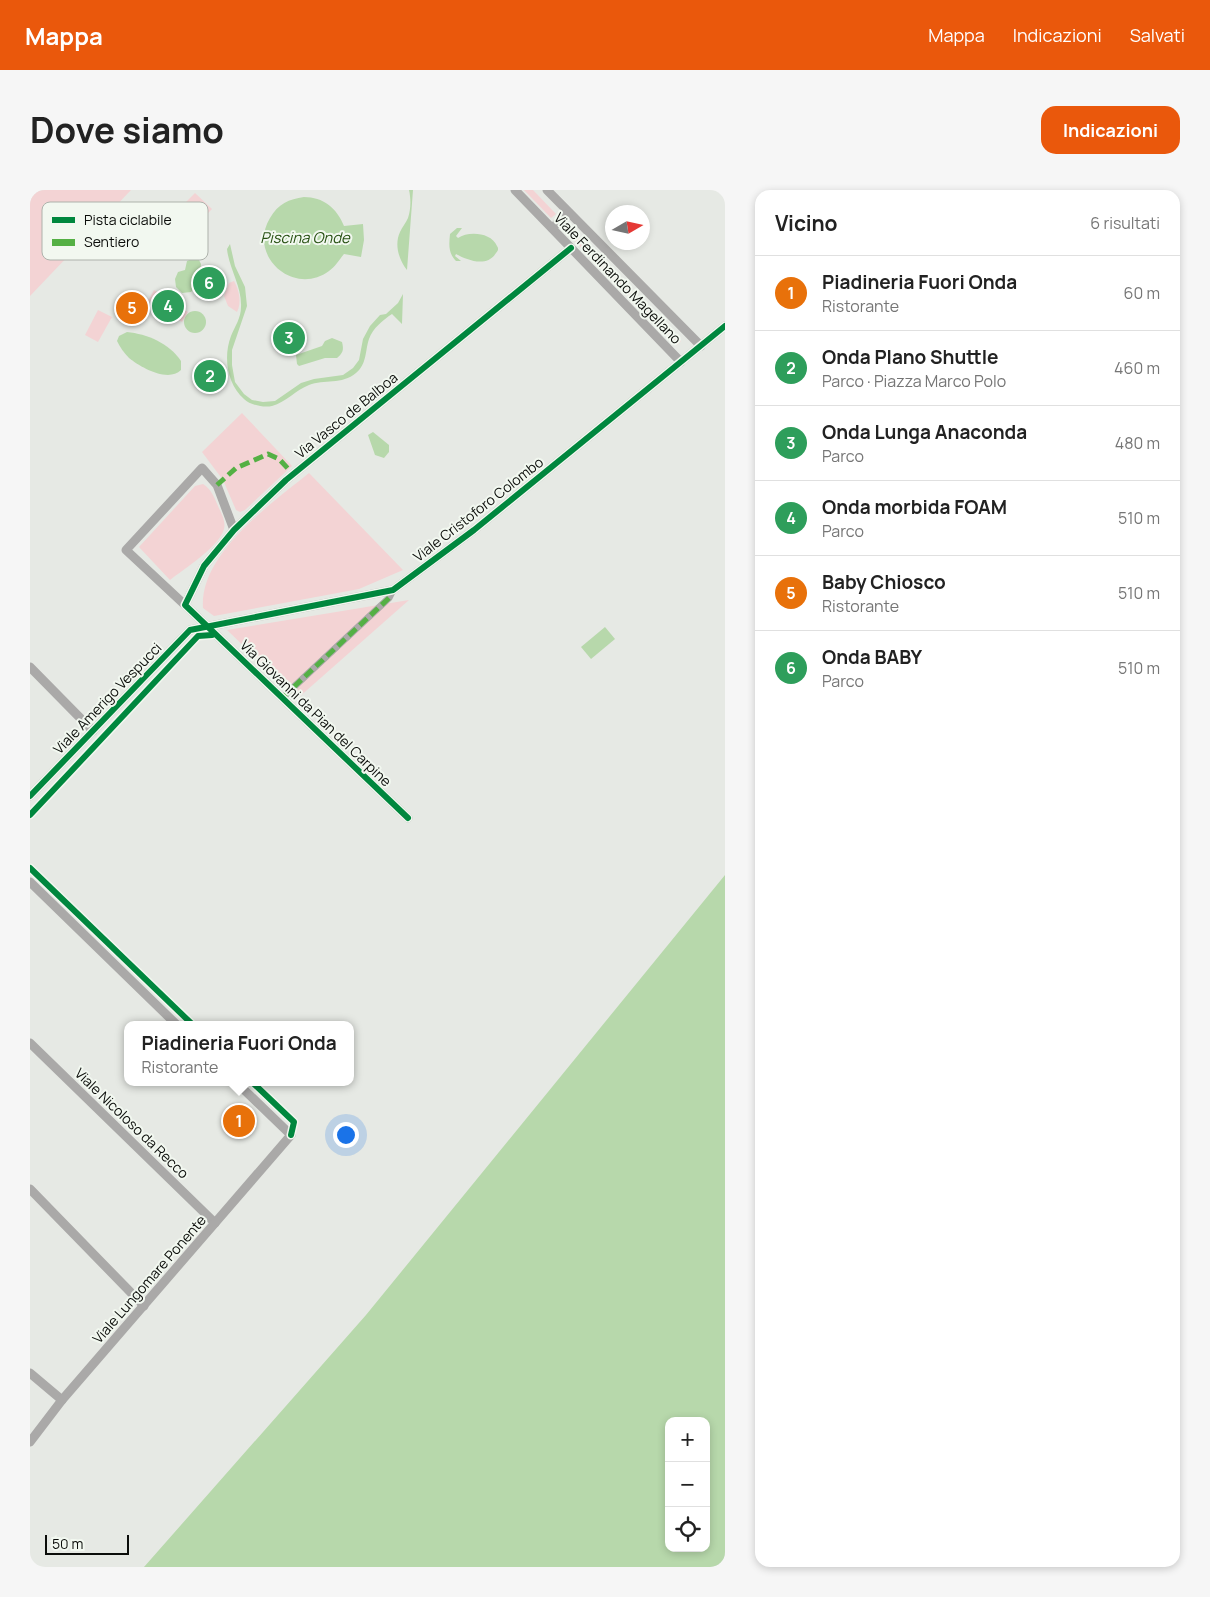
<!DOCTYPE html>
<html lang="it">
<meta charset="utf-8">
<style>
body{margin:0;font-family:Manrope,sans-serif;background:#f6f6f6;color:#222}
.controls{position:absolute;right:15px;bottom:15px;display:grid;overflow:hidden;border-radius:10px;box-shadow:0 2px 8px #0003}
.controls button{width:45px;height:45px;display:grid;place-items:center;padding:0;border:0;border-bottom:1px solid #e0e0e0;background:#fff;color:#222;font:25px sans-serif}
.compass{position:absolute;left:575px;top:15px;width:45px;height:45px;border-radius:50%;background:#fff;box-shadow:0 2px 8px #0003;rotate:81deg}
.scale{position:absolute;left:15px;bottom:12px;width:84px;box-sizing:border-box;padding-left:5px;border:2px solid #0b0d0a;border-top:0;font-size:14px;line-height:18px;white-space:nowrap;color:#0b0d0a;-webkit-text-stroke:4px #f2f8f0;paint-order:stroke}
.you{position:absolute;left:315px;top:944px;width:18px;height:18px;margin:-12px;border:4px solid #fff;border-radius:50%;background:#1a73e8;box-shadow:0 0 0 8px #1a73e833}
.badge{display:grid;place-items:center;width:32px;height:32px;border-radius:50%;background:#ea580c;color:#fff;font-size:16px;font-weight:700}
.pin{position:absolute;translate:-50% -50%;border:2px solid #fff;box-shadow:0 1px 5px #0006}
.popup{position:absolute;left:94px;top:831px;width:230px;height:65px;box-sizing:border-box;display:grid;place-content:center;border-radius:10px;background:#fff;filter:drop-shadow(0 1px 4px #0005);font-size:16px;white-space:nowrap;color:#767676}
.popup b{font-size:19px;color:#222}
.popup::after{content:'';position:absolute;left:50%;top:100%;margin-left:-10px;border:10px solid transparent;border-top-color:#fff}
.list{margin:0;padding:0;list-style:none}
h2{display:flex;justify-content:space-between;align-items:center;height:65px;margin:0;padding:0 20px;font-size:21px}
h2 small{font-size:16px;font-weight:400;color:#767676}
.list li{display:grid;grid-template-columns:32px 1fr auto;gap:15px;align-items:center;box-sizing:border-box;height:75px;padding:0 20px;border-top:1px solid #e0e0e0}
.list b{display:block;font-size:19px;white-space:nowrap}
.list p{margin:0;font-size:16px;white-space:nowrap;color:#767676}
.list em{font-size:16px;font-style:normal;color:#767676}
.icon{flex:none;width:28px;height:28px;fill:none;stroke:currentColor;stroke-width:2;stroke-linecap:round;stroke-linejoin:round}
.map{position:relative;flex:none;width:695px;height:1377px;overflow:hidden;border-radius:15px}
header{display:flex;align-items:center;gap:30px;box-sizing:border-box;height:70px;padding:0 25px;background:#ea580c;color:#fff}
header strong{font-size:24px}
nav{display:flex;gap:28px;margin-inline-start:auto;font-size:18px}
.intro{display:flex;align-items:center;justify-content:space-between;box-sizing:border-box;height:120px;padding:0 30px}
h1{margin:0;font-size:35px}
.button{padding:12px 22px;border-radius:15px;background:#ea580c;color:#fff;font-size:18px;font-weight:700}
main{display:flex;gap:30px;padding:0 30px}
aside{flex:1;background:#fff;border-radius:15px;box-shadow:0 2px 8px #0003}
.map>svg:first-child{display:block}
</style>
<header>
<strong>Mappa</strong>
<nav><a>Mappa</a><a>Indicazioni</a><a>Salvati</a></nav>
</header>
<div class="intro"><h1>Dove siamo</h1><a class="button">Indicazioni</a></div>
<main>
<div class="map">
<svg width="695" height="1377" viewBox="0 0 695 1377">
<rect width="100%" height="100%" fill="#e6e9e4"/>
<g fill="#f3d3d4">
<path d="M0,0h101l-101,106z"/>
<path d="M494,0h9l23,24 -5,4z"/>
<path d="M165,3l17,16 -21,22 -17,-17z"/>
<path d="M536,34l115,117 -4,4 -115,-117z"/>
<path d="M182,78l4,1 -6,16 5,6 -2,5 -3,2 -7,-3 -1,-5 -7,-2 1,-2 6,1 5,-2 1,-3 -2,-1z"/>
<path d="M204,91c5,9 8,21 3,31l-9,-6 -4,-10 5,-13z"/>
<path d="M124,100l34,22 -6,10 -34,-21z"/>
<path d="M68,120l14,7 -14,25 -13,-7z"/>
<path d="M212,223l50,53 -47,44 -5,2 -4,-2 -13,-30 -21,-28z"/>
<path d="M279,283l94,97 -44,19 -145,27 -11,-8c-4,-54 68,-104 106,-135z"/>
<path d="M173,294c9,6 11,13 15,22 3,7 8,15 6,23 -4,17 -40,40 -54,51l-31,-33 56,-61z"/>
<path d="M379,410l-111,98 -71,-68z"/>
</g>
<g fill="#b7d8ab" fill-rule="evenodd">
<path d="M379,0h4l-6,80c-8,-10 -13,-25 -7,-38 2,-5 6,-9 8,-14 3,-9 3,-19 1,-28z"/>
<path d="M274,7c19,0 33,11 40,29l19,-2 1,16 -3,17 -17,-3c-5,6 -9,13 -15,17 -35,26 -82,-15 -59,-53 8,-14 19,-19 34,-21z"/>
<path d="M427,38h5l-6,8 2,2c10,-7 33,-6 39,8 2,3 1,5 -1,7 -9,15 -29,7 -40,1l-1,2 6,5h-5c-8,-8 -7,-17 -6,-27z"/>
<path d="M200,54l5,22 10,21 2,19 -15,44v15l3,17 9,12 8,6 11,2 12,-1 26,-18 13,-4 29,-4 10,-7 6,-8 4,-21 7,-13 10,-11 6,-1 12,-11 5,-9 -1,30 -10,-10c-9,6 -19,14 -23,25 -4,12 -2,25 -13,34 -14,12 -32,6 -47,12 -13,5 -23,17 -37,21 -8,2 -22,-1 -28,-7 -17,-15 -21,-42 -13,-63 4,-10 10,-18 10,-29 1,-21 -12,-38 -14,-58z"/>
<path d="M164,68l5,2 2,4 -1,7 -5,4 1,11 -5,6 -9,1 -6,-6 -1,-8 3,-7 7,-2 2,-9z"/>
<circle cx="165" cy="132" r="11"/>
<path d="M97,142c20,2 42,11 54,29v9c-13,13 -41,-3 -52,-12 -5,-5 -9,-11 -12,-17l2,-5z"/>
<path d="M302,148l10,4c2,8 1,11 -5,16h-12l-26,8 -2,-2 -1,-9 26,-9 3,-5z"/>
<path d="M343,242l16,13v7l-5,6 -9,-3 -7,-20z"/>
<path d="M575,437l10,12 -24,20 -10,-12z"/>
<path d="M695,685v692h-581l222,-252zM639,1231h37v127h-37z"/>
</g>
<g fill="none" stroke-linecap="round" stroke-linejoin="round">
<path stroke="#aaa9a8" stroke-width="7" d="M253,507l106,-99 4,-8"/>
<g stroke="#aaa9a8" stroke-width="9">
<path d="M485,0l166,172"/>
<path d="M517,0l154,156"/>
<path d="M522,38l17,-15"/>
<path d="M155,415l-59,-55 76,-82 15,17 17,45"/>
<path d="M0,477l63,64"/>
<path d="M0,606l160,-166 203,-40 81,-60 251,-204"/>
<path d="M378,628l-223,-213 19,-39 30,-36 52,-50 285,-232"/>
<path d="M0,692l147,143"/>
<path d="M0,853l185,180"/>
<path d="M0,999l114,117"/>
<path d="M0,1183l32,27"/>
<path d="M0,1252l32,-42 229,-265 -55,-53"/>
</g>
<g stroke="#54b044" stroke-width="5" stroke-dasharray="10 5" stroke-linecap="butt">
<path d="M187,295l19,-17 32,-14 11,5 14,15"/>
<path d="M253,507l106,-99 4,-8"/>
</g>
<g stroke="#f2f8f0" stroke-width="9">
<g id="cycleway">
<path d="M0,606l160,-166 203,-40 81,-60 251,-204"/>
<path d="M0,625l168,-179 14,-1"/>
<path d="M378,628l-223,-213 19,-39 30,-36 52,-50 285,-232"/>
<path d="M0,678l163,157"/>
<path d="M222,892l42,40 -3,13"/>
</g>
</g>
<use href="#cycleway" stroke="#00873e" stroke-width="6"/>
</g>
<g text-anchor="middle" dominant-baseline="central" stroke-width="4" stroke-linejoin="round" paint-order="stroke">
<g font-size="14" fill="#0b0d0a" stroke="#f2f8f0">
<text transform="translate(588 88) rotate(46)">Viale Ferdinando Magellano</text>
<text transform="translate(316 225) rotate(-39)">Via Vasco de Balboa</text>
<text transform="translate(448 319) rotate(-38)">Viale Cristoforo Colombo</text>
<text transform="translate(77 508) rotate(-46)">Viale Amerigo Vespucci</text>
<text transform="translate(286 523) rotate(44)">Via Giovanni da Pian del Carpine</text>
<text transform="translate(102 933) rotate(44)">Viale Nicoloso da Recco</text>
<text transform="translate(119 1089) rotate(-49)">Viale Lungomare Ponente</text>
</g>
<g font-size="15" font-style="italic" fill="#275113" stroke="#f2f8f0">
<text x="275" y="47">Piscina Onde</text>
</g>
</g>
<rect x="12" y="12" width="166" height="58" rx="8" fill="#f2f8f0" stroke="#adb2ab" stroke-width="1"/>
<rect x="22" y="27" width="23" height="6" fill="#00873e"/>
<rect x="22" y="49" width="23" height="7" fill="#54b044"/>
<g font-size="14" fill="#0b0d0a">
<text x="54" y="35">Pista ciclabile</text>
<text x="54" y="57">Sentiero</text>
</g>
</svg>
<div class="controls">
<button>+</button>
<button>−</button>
<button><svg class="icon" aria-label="locate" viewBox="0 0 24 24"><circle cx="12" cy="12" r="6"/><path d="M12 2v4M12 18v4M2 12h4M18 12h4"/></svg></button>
</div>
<svg class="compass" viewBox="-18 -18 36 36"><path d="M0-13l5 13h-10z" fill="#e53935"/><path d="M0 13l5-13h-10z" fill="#767676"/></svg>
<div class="scale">50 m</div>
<div class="you"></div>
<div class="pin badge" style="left:209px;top:931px;background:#e8710a">1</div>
<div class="popup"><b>Piadineria Fuori Onda</b>Ristorante</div>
<div class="pin badge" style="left:180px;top:186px;background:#2e9e5b">2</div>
<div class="pin badge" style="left:259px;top:148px;background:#2e9e5b">3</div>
<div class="pin badge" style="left:138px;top:116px;background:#2e9e5b">4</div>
<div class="pin badge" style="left:102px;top:118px;background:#e8710a">5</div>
<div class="pin badge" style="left:179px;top:93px;background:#2e9e5b">6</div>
</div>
<aside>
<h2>Vicino<small>6 risultati</small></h2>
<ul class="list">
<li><span class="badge" style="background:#e8710a">1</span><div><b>Piadineria Fuori Onda</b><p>Ristorante</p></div><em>60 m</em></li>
<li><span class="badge" style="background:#2e9e5b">2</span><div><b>Onda Plano Shuttle</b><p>Parco · Piazza Marco Polo</p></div><em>460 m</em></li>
<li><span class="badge" style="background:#2e9e5b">3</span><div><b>Onda Lunga Anaconda</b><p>Parco</p></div><em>480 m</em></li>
<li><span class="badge" style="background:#2e9e5b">4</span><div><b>Onda morbida FOAM</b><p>Parco</p></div><em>510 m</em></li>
<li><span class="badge" style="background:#e8710a">5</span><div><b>Baby Chiosco</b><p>Ristorante</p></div><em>510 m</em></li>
<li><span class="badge" style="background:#2e9e5b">6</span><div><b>Onda BABY</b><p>Parco</p></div><em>510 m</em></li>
</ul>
</aside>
</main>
